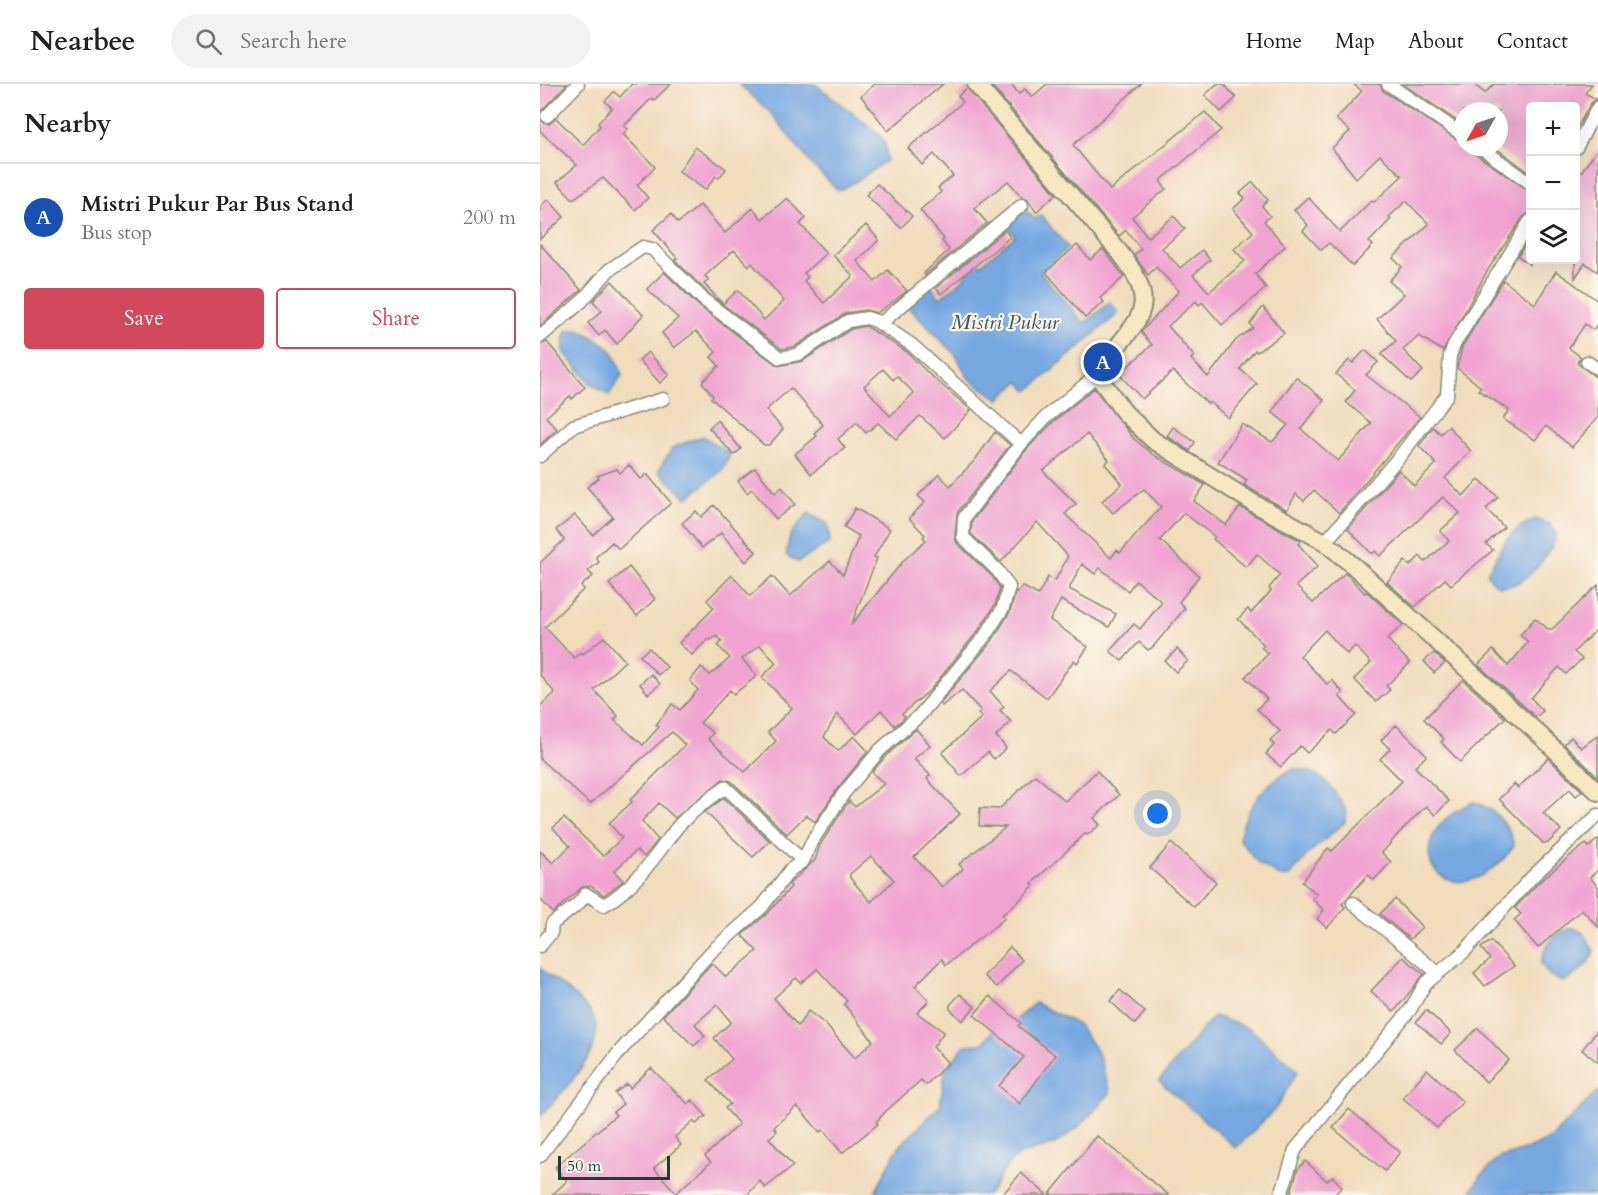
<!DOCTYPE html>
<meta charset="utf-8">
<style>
body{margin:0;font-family:Cardo,serif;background:#f2f2f2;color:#202124}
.controls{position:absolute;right:18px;top:18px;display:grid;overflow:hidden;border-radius:6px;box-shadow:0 6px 24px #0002}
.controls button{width:54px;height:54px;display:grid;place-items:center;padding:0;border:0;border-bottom:2px solid #e0e0e0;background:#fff;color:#202124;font:30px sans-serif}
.compass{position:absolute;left:914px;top:18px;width:54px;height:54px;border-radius:50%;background:#fff;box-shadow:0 6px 24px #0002;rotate:230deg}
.scale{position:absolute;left:18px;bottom:15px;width:112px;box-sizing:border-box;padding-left:6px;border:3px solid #1f3d34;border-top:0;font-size:16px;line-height:21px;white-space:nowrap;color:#1f3d34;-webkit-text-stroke:4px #fbf7ec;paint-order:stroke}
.you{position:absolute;left:618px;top:730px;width:21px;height:21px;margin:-15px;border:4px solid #fff;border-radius:50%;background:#1a73e8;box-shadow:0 0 0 9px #1a73e833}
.badge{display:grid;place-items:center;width:39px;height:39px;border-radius:50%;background:#d1495b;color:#fff;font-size:20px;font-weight:700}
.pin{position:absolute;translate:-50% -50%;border:3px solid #fff;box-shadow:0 2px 6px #0006}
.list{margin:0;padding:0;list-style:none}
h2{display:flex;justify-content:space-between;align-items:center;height:78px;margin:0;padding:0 24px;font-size:26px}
h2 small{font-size:20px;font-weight:400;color:#757577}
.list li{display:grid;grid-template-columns:39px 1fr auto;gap:18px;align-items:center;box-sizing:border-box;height:108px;padding:0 24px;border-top:2px solid #e0e0e0}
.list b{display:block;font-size:22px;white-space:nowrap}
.list p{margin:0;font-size:20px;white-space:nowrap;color:#757577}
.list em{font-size:20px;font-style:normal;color:#757577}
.actions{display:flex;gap:12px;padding:18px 24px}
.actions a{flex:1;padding:14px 0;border:2px solid #d1495b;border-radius:6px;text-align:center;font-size:21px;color:#d1495b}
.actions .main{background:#d1495b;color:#fff}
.icon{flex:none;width:33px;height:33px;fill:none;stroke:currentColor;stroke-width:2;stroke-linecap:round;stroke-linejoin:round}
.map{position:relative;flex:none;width:1058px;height:1111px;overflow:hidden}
header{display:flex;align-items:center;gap:36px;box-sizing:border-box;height:84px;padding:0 30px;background:#fff;border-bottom:2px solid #e0e0e0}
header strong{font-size:28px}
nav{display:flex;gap:33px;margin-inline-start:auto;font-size:21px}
.search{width:420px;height:54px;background:#f2f2f2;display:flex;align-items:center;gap:15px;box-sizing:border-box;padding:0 21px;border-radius:33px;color:#757577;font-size:22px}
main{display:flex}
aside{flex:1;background:#fff}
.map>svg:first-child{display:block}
</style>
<header>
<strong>Nearbee</strong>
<div class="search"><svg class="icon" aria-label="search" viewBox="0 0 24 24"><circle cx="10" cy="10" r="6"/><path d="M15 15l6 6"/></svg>Search here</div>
<nav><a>Home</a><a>Map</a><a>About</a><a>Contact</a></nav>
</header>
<main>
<aside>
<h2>Nearby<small></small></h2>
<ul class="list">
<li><span class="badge" style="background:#1a4fb4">A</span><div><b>Mistri Pukur Par Bus Stand</b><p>Bus stop</p></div><em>200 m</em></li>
</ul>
<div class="actions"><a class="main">Save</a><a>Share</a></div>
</aside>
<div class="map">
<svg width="1058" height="1111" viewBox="0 0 1058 1111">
<rect width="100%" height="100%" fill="#fbf7ec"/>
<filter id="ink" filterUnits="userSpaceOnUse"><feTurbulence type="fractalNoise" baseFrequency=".0167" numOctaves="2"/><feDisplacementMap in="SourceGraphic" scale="12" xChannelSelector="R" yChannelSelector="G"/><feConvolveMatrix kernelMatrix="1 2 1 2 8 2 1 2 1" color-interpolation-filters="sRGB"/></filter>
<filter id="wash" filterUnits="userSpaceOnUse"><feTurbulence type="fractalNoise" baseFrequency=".008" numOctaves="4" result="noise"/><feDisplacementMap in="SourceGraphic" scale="24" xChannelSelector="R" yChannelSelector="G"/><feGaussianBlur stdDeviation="1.35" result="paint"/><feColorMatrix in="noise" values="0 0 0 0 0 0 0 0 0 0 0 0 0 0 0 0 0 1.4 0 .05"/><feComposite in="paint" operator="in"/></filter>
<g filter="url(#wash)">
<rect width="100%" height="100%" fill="#f1dcbc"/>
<g fill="#76a7e1" stroke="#4a728a" stroke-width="1.5">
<path d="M199,0h76l62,48 8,11 2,17c-10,7 -40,30 -49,30l-26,-25 -41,-52z"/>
<path d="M486,126l9,9 6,-4 27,33 -28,24 44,51 26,-21 9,11 -91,78 -9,-9 -20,17 -30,-20 -14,-25 -49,-49 24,-20 10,13 27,-22 -9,-13 12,-9 10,11 35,-29 -8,-11z"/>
<path d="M38,245c26,13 36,16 44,46l-13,20 -18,-11 -28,-33 3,-20z"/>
<path d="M163,352l27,18 -7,16 -36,28 -29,-27 15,-24z"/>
<path d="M268,429l20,11 2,18 -32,20 -12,-7 4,-20z"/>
<path d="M996,435l14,5 6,10c-4,23 -51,78 -69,39 14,-23 20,-44 49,-54z"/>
<path d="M753,685c28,-1 41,20 54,43l-2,10 -38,33 -16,20 -8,3 -25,-15 -19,-24c6,-30 25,-57 54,-70z"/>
<path d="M934,718c20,6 36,23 40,44 -64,86 -132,-6 -40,-44z"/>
<path d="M1034,844l9,5 11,18c-5,15 -18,24 -31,31l-13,-6 -9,-12c1,-17 16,-34 33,-36z"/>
<path d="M0,884c15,13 34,25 47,40 31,34 -25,82 -47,109z"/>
<path d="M495,919l44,22 20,30 11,38c-17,19 -33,39 -56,51 -12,6 -27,5 -39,14 -12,8 -17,27 -28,37h-114l25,-47 42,-42 5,-36 20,-25 18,-1 15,-19 17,-5z"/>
<path d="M674,932l36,13 48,42 -22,37 -40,40 -77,-67z"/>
<path d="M1058,1007v104h-129l11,-18 19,-19 32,-10 20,-10z"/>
</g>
<g id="blocks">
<g fill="#efa4cf" fill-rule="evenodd">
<path d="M0,0h27l-27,28z"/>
<path d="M92,0h39l-17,16 -2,-2 -28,28 4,3 -5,5 32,33 -18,18 11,13 -13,12 -32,-32 -30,21 -16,-17 20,-17 -37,-34v-11l9,4 7,-6 27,27 17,-19 -2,-3 14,-15 -7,-7 9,-9 6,5z"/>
<path d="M335,0h68l-55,47 -27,-35z"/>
<path d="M450,0h21l8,10 6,-5 7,8 15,-13h94l-68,61 37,45 95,-78 16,18 -61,51 6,8 -34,28 16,20 26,-21 11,13 -23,19 18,20 22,-18 8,10 -17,15 16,17 36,-31 -11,-12 19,-17 -20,-23 12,-11 -5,-5 13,-11 15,18 -6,6 8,10 -6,5 21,25 -30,28 11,14 -44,37 -20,-23 -3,3 -3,-4 -28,25 26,30 -3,3 17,18 28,-37 17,-12 -3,-4 13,-17 21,26 -27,19 -2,-2 -15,19 17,15 -29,34 -18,-16 -2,2 -35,-33 -31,28 -23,-25 33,-29 -11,-13 38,-41 -23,-24 -8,8 -14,-20 7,-6 -15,-19 -7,6z"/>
<path d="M677,0h7l12,14 -15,14 -16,-17z"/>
<path d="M813,0h27l3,7 80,52v4h9l3,7 55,37v22l-7,4 -34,51 -46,83 -24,-15 -16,14 20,21 -12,11 -30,-28 15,-13 -19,-22 27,-25 -15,-13 13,-14 -9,-9 36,-34 -23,-23 -17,16 2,2 -22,23 4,3 -20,21 -24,-23 -8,7 -18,-19 5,-6 -14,-15 14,-13 32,35 32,-32 2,2 28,-26 -22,-21 -24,23 -24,-30 18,-17 -14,-12 26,-28z"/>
<path d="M863,0h70l12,9 9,-9h98l-7,9 11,6 -5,4 -16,28v-25h-45v67l-34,-25 3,-1v-36h-36v14z"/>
<path d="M427,4l89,106 -20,18 -8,-13 -6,-2 -14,-16 -34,27 13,15 -62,52 -1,-2 25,-23 -7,-9 2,-2 -24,-29 21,-18 -3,-4 15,-12 -19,-22 -12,11 -14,-17 55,-46 -5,-6z"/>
<path d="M155,63l31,22 -7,9 -3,-2 -11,14 -26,-19z"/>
<path d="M1058,65v123l-13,-9 -10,15v-98z"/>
<path d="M337,100l35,32 -11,12 -35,-33z"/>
<path d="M247,114l19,20 -6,6 26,29 -22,20 4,4 -4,4 20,22 29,-27 -20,-21 33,-30 13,15 -22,21 18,21 13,-12 19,21 -30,22 -11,-3 -20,3 -50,33 -14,3 -73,-55 -34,-34 2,-2 -24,-28 18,-16 7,9 22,-18 25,28 28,-25 9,11zM194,166l15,16 3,-3 32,38 -20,19 -26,-30 -15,14 -19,-20 5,-4 -4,-4z"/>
<path d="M8,115l16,18 -24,22v-32z"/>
<path d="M465,146l5,7 -69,57 -5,-6z"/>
<path d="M990,152v29l-12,-9z"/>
<path d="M0,160l41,46 -41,36z"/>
<path d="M537,161l13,15 13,-11 21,28 -24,21 4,4 -19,16 -39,-46z"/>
<path d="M1016,187l42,30v22l-5,7 -8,-6 -16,24 12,9 -4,6 21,16v38l-26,30 -26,-21 -11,14 -32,-21 6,-9 -31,-20 3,-3 -24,-19 5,-21 41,-67 32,24z"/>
<path d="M124,188l35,34 79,60 25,-5 48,-32 15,-3 41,26 22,22 42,36 -26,28 -25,-22 -24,23 -18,-16 -12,10 -9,-11 -19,17 7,9 -34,26 -16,-20 22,-18 -3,-3 9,-8 -32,-37 -25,22 17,19 -14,16h-5l-53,-47 2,-2 -11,-14 17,-16 -8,-9 5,-5 -20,-21 -22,17 -12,-15 16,-15 -31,-29zM343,285l10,11 4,-4 17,17 -24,23 -26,-30z"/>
<path d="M72,197l31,34 -26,29 -12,-14 -6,6 -11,-13 14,-12 -9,-10z"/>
<path d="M7,258l38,45 -13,12 -2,-3 -24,21 11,12 -17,16v-100z"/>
<path d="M825,266l13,12 -12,13 54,42 -81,96 -25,-23 -10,11 -8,-7 -9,16 -43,-25 3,-5 -29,-18 24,-38 30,18 16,-17 -16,-13 24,-35 28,23 -23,29 37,32 33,-38 -25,-21 9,-12 -19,-16 13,-14 4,3z"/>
<path d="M108,268l21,23 -9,8 -21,-23z"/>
<path d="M554,304l40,51 20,16 51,30 -11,16 32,24 14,-18 61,34 -3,3 20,22 -22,20 17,17 32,-30 20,20 2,-1 36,33 -16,14 23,24 -24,23 4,4 -14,12 -22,-23 17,-16 -16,-17 -8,8 -22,-24 -25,26 27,28 5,-4 11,13 -4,3 17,19 -20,19 -4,-4 -25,23 -7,-7 -19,21 -15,-13 8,-9 -4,-5 10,-9 -23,-22 10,-10 -22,-22 23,-23 -7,-7 3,-2 -26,-26 10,-10 3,4 20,-22 -2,-3 11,-13 -23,-21 -11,13 -33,-28 2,-2 -31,-24 -24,27 39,36 -20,26 6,6 -32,39 -5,3 -9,-8 -17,19 -12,-10 24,-27 6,5 22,-27 -26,-22 -8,11 -28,-23 -5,6 -13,-10 -13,25 47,25 -7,13 -48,-27 -11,20 38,27 -11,16 -3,-3 -27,38 -36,-27 -21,20 14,16 -4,3 11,12 -15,14 10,12 -12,11 -6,-7 -27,24 -19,-23 40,-36 -4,-3 3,-3 -19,-21 -20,16 -2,-3 52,-62 18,-29 6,-21 2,1 4,-6 16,9 10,-18 7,4 13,-25 -31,-34 -36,40 -30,-28 1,-13 55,-72 25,-26zM547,350l22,26 -4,4 17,20 -20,17 11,12 31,-24 17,18 -41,46 -3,-3 -6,8 -46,-44 11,-10 -33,-33z"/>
<path d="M177,336l24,29 -7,6 -25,-27z"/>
<path d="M908,342l23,25 -26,27 18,18 16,-17 19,18 -12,12 18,18 -18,17 7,6 -42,35 -6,-6 -30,28 -28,-25 18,-21 5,5 10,-10 5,6 24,-21 -9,-10 20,-18 -17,-16 -63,59 -5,-5 -3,3 -24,-25 51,-59 15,16 22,-22 -17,-18 14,-19 8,7z"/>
<path d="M633,343l22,15 -5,9 -23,-15z"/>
<path d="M455,348l15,13 -53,68 -2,24 2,6 35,33 8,12 -5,17 -17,26 -48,59 -28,24 3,3 -10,9 -14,-16 -24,24 -20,-20 -13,23 14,14 16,-15 14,15 -30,37 -23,34 -9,-7 -19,19 -56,-53 -8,-2 -48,39 -16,-15 -17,18 16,19 -14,17 -7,-7 -23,21 9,10 -19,14 -13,-9 -9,1 -29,26 -13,-14v-48l13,12 17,-17 -17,-18 11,-10 39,38 19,-18 -13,-15 23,-21 -2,-2 55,-55 -13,-13 -82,72 -50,-45v-53l15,-13 -15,-18v-112l24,-23 -8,-10 19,-15 18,20 20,-18 -26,-30 12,-9 -2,-2 20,-7 3,4 9,-8 12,14 6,-5 24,29 -52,46 -7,-7 -16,15 3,5 -11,9 5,5 -12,10 3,3 -39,38 29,31 7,-6 2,2 21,-17 21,24 -31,29 24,26 -4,4 29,25 16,-18 -3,-2 16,-21 8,6 18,-20 -8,-9 11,-14 9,8 20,-17 -12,-12 4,-5 -6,-5 -5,4 -2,-2 -17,17 -13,-12 35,-35 -7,-8 25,-25 18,21 22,-20 18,20 40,-35 13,14 16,-39 -15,-9 11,-19 35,21 -16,28 3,1 -26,67 53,-65 22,-20 -3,-3 2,-2 -16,-17 16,-16 -7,-6 21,-22 11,12 25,-26zM220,561l16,18 -14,14 30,31 -24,24 8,9 -31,31 -37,-33 5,-6 -13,-10 30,-33 4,4 23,-18 -15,-17z"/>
<path d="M215,384l20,25 7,-6 13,17 -19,15 -24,-30 -5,4 -9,-12z"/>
<path d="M174,421l42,47 -10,10 -25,-29 -19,15 -20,-25 14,-12 5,6z"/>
<path d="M89,483l26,32 -18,17 -28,-32z"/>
<path d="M1058,501v43l-24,24 8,7 -16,15 -7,-7 -28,31 12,13 -7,6 -58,-52 15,-15 15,16 20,-24 -8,-7 15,-17 13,11h4z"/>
<path d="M109,564l18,19 -9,8 -18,-19z"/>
<path d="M637,565l11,12 -12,11 -11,-11z"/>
<path d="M894,569l11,10 -11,10 -10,-12z"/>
<path d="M111,590l9,10 -12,10 -8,-10z"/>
<path d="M923,596l42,38 -45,44 -19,-20 3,-3 -20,-20z"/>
<path d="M856,641l31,30 -12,12 34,34 -14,14 -9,-9 -27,27 -17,20 9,9 -17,18 -6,-5 -26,29 3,3 -18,21 -10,-9 7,-9 -12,-11 5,-5 -15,-12 26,-34 4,3 70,-70 -22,-22 10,-10 -9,-9z"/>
<path d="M376,645l14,16 -16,14 16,16 -3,4 33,35 -46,43 28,30 21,-18 -4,-5 47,-37 -27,-1 1,-18 19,1 36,-34 30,26 32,-30 22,24 -25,23 6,7 -13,10 -1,-2 -54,50 2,2 -13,14 -19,16 3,3 -59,47 -4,-6 -27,27 14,15 -12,12 27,19 -11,15 15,16 -22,22 -5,-5 -35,31 -10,11 2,2 -36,29 -19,-23 -3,2 -23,-26 -23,21 3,4 -8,7 24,28 -28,22 -5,-7 -13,14h-195l15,-14 -12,-14 61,-52 -3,-3 10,-8 -8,-11 12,-9 3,4 21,-20 37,36 4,-4 14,16 -10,8 -3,-3 -18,16 6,8 -27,23 22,25 35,-31 -6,-6 34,-32 -14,-16 5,-4 -22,-24 24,-21 -18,-21 17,-16 -14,-17 -22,19 10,12 -11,10 -31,-30 49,-53 14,14 31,-26 -15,-16 26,-22 23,-26 -2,-3 26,-24 5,-15 29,-44 6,6 29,-23 -12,-12 14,-16zM331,772l23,24 -23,22 -21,-24v-4zM277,885l30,32 -3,3 29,37 -18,17 -30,-34 -17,-13 -10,15 -24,-28 22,-20 5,5z"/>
<path d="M1058,651v42l-34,-33 7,-7 10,11z"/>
<path d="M1008,674l34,33 -6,5 -6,-7 -27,24 18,17 -13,13h-5l-44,-44 15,-15 4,4z"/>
<path d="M184,714l46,43 -17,16 -48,-45z"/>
<path d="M1058,755v31l-8,7 8,10v40l-16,-18 -44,39 -24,-28 7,-6 -6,-6 23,-25 32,-27 16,-12 3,3z"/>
<path d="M631,759l45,39 -22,25 -44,-39z"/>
<path d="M855,815l27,28 -12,12 -30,-25z"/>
<path d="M951,857l23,25 -29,20 -11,-13 16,-14 -9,-11z"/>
<path d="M470,863l12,13 -25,27 -13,-11z"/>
<path d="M863,873l21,17 -30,38 -23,-21z"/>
<path d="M580,906l25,22 -10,12 -25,-23z"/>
<path d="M420,910l15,13 -13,14 -12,-12v-4z"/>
<path d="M450,912l31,27 -3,3 37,29 -35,49 -21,-18 25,-29 -50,-42z"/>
<path d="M886,926l25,23 -10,11 -25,-22z"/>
<path d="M938,944l31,32 -23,22 -31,-32z"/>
<path d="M1058,945v33l-16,-12z"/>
<path d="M887,985l36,33 -26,26 -34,-30z"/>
<path d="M809,1025l51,43 -15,19 -52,-43z"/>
<path d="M557,1052l72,59h-120z"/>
<path d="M765,1077l22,20 5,-5 10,11 -8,8h-40l-3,-3 7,-23z"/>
<path d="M481,1089l26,22h-45z"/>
</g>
</g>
</g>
<g filter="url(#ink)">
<use href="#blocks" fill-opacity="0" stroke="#888c78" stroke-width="1.5"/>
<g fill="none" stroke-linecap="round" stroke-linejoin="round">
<g stroke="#888c78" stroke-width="15">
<g id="street">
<path d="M848,0l75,51"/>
<path d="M7,32l31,-32"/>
<path d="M940,63l50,36"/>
<path d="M1036,64l22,-41"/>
<path d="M341,239l141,-118"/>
<path d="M0,253l41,-35 28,-32 34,-23 9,2 52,51 76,58 19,-4 49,-33 19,-3 9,3 36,24 109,99"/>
<path d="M1047,278l11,7"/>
<path d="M0,372l33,-30 90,-27"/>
<path d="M785,458l75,-86 47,-61 3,-40 5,-12 75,-122"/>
<path d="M813,819l85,70"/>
<path d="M0,862l11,-13 1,-9 26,-20 8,-10 18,11c31,-18 50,-47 71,-75 12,-16 34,-30 50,-43l78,74"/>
<path d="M0,1072l80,-105 91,-99 51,-45 28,-37 13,-9 11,-23 30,-45 36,-43 40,-35 65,-79 18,-28 6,-21 -11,-16 -35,-34 1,-19 57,-74 25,-27 51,-42"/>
<path d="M741,1111l14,-45 115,-140 15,-26 39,-32 68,-75 66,-62"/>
</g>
</g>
<g stroke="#888c78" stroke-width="20">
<path id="secondary" d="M436,0l144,169c50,62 6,71 -23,122l27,37 29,28 102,64 70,38 31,26 186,169 56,55"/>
</g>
<use href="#street" stroke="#fff" stroke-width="12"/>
<use href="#secondary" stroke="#f7e8c3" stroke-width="16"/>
</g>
</g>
<g text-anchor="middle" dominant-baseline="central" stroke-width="4.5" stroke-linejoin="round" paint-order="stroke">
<g font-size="21" font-style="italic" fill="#395d68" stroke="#fbf7ec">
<text x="465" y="238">Mistri Pukur</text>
</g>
</g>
</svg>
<div class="controls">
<button>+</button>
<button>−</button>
<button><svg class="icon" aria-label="layers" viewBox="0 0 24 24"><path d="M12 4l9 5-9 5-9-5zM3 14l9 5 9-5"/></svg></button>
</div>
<svg class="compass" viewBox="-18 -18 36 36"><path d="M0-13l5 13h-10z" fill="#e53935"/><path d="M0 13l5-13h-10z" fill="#757577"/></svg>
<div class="scale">50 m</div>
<div class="you"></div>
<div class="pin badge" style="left:563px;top:278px;background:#1a4fb4">A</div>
</div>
</main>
